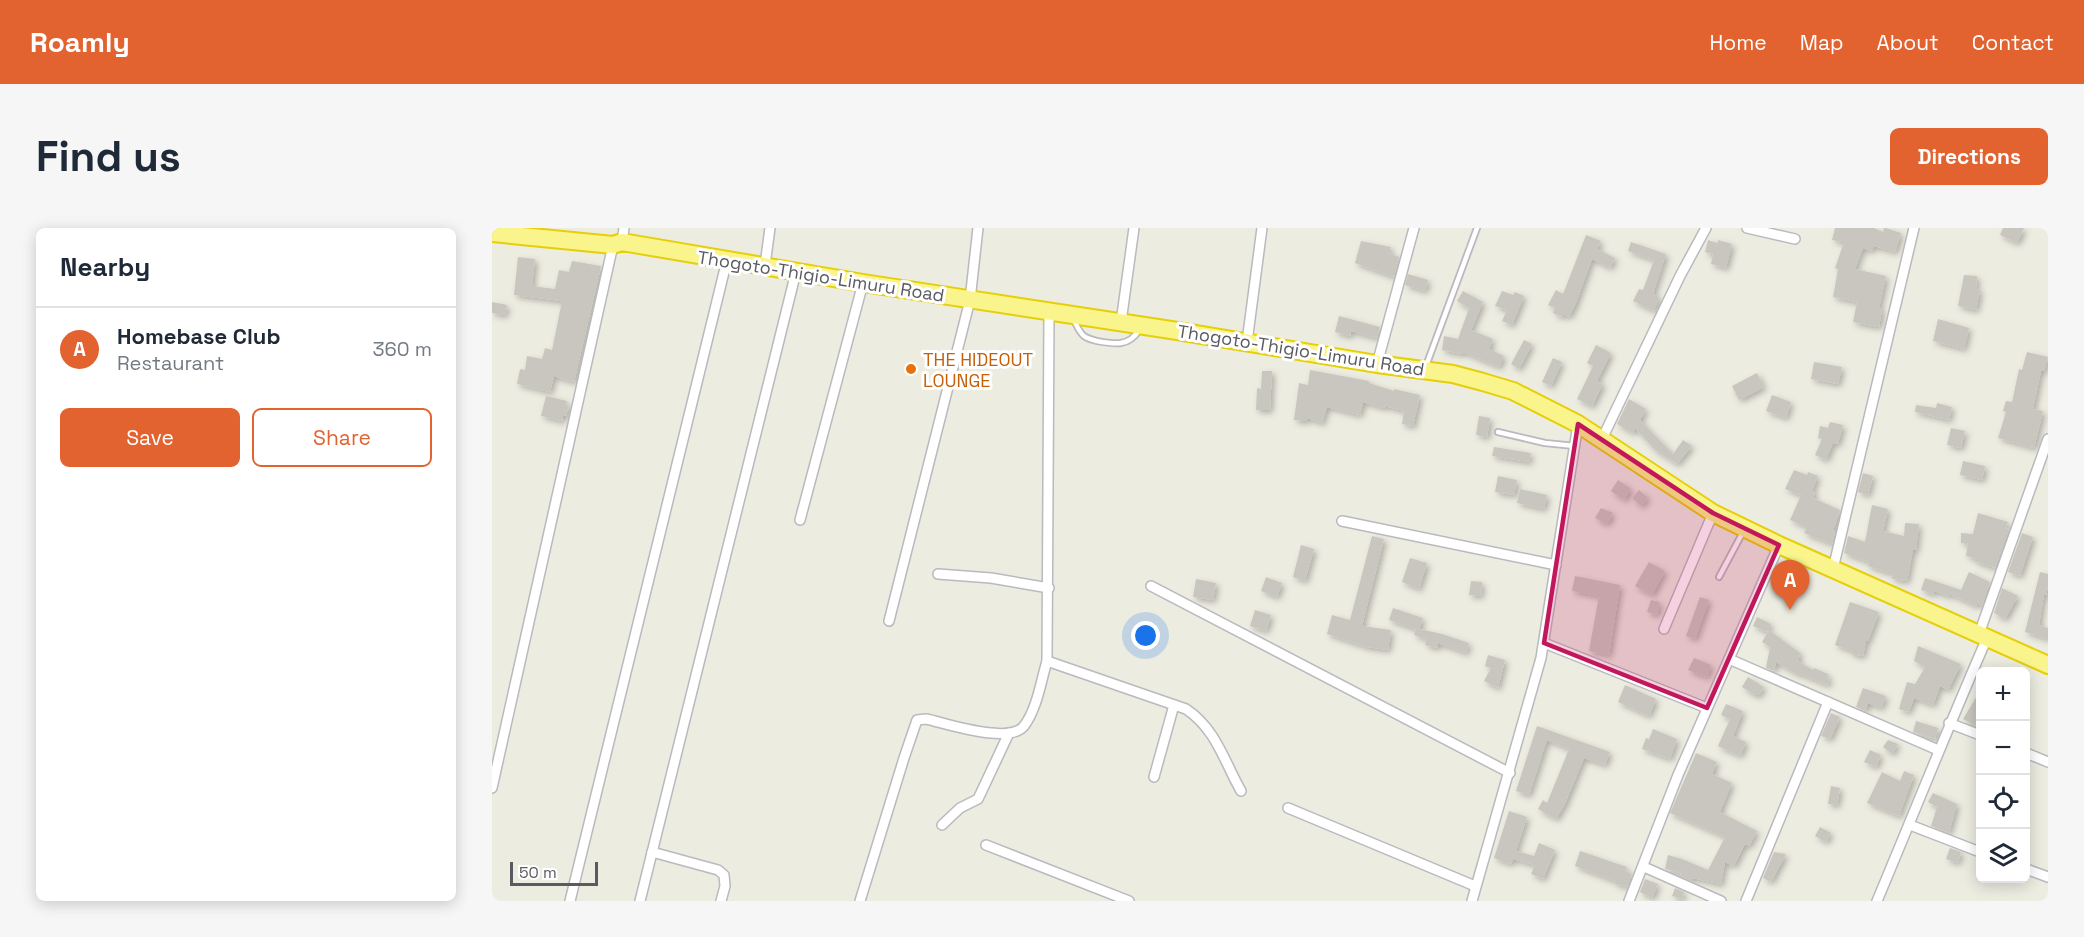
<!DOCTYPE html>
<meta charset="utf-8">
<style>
body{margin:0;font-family:"Space Grotesk",sans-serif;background:#f6f6f7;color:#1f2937}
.controls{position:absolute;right:18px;bottom:18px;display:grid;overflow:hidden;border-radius:9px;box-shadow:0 3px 15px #0003}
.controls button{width:54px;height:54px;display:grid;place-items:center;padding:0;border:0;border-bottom:2px solid #e0e1e3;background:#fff;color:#1f2937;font:30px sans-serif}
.scale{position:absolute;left:18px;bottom:15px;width:88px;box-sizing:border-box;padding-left:6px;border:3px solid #5a5b61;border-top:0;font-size:16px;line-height:21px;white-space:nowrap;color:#5a5b61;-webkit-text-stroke:4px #fff;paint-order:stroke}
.you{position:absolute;left:654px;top:408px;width:21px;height:21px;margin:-15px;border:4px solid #fff;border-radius:50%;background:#1a73e8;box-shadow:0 0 0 9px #1a73e833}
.badge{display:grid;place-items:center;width:39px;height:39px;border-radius:50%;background:#e36330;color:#fff;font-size:20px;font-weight:700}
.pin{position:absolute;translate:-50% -50px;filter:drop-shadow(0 2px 3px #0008)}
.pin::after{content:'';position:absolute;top:32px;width:21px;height:18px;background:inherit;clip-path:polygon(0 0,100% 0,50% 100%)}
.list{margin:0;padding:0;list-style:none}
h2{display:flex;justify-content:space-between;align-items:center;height:78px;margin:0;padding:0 24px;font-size:26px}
h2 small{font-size:20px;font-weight:400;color:#747a83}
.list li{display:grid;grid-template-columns:39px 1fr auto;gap:18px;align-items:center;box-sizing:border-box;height:84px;padding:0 24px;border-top:2px solid #e0e1e3}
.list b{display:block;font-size:22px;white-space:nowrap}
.list p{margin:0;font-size:20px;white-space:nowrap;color:#747a83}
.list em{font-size:20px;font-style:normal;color:#747a83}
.actions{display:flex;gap:12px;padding:18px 24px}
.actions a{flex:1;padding:14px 0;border:2px solid #e36330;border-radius:9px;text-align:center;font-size:21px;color:#e36330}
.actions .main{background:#e36330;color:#fff}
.icon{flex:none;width:33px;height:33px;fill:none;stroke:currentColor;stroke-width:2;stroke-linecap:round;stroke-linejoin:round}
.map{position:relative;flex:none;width:1556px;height:673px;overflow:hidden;border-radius:9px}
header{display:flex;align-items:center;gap:36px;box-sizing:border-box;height:84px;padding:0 30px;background:#e36330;color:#fff}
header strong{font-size:28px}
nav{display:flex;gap:33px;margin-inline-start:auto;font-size:21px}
.intro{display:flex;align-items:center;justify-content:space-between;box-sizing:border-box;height:144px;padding:0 36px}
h1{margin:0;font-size:42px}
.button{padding:15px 27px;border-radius:9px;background:#e36330;color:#fff;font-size:21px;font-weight:700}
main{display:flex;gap:36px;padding:0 36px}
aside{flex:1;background:#fff;border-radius:9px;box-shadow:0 3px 15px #0003}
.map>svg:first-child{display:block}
</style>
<header>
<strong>Roamly</strong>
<nav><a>Home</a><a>Map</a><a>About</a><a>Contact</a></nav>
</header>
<div class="intro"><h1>Find us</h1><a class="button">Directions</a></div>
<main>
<aside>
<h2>Nearby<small></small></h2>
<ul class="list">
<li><span class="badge">A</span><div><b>Homebase Club</b><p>Restaurant</p></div><em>360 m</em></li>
</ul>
<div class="actions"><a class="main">Save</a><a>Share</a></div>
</aside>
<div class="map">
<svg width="1556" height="673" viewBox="0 0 1556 673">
<defs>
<filter id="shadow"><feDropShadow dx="3" dy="3" stdDeviation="3" flood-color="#0004"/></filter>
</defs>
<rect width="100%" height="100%" fill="#ecece1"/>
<g fill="#c8c6be" filter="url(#shadow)">
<path d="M1343,0h39l9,4 1,-4h2l15,5 -6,19 -21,-6 -3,5 -8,-3 -8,21 31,7 -7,32 3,1 -3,18 -26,-5 4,-20 -24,-5 5,-28 -3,-1 9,-26 -12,-2z"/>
<path d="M1511,0h21l-7,15 -17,-8z"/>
<path d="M1094,7l15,6 -4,8 18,9 -5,10 -18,-9 -16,44 -7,14 -6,-3 -1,3 -9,-4 2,-5 -7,-3 8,-15 7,4z"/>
<path d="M1216,12l10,3v-3l14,4 -6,24 -15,-4 2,-10 -8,-2z"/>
<path d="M869,13l30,6 -2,6 10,4 -5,20 -39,-14z"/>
<path d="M1139,14l35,12 -13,40 6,3 -5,14 -21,-10 6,-12 4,1 11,-30 -26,-9z"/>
<path d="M26,29l17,2 -3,27 23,3 4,-19 10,2 3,-11 29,5 -27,116 -20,-6 -4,16 -33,-8 3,-15 5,1 2,-14 15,3 3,-11 7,2 10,-49 -48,-6z"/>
<path d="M916,46l20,6 -3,11 -20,-6z"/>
<path d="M1472,47l13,1 -1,13 4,1 -4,20 -18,-4z"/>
<path d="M971,63l20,11 -12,28 22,9 -4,10 15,7 -5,11 -36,-15 -1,2 -20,-4 2,-14 14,3 11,-31 -12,-7z"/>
<path d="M1010,63l11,4 2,-3 9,4 -12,29 -10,-4 5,-11 -12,-4z"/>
<path d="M0,74l15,3 -2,10 -13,-2z"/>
<path d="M847,88l41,11 -3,11 -26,-7 -1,5 -15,-4z"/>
<path d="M1446,91l31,9 -5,21 -31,-8z"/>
<path d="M1032,112l8,4 -13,25 -8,-5z"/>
<path d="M1104,117l15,8 -14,28 6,3 -11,22 -15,-7 16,-33 -6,-3z"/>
<path d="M1535,124l21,5 -4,14h-3l-8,38 10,2 -9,37 -36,-10 8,-26 -3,-1 3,-10 6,1 7,-33 3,1z"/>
<path d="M1061,130l9,4 -11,24 -9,-4z"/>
<path d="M1322,134l28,5 -4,17 -27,-5z"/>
<path d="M818,142l59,11v2l25,8v-2l26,6 -7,31 -11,-2 2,-13 -19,-5 -1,2 -21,-6 -3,13 -33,-8 -5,16 -15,-5 -1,3 -12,-1 5,-37 9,2z"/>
<path d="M770,143h10l-2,39h-14l1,-22 4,1z"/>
<path d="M1265,145l7,14 -25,13 -7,-14z"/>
<path d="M1280,167l19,7 -5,16 -20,-7z"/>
<path d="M54,168l21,5 -1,4 3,1 -3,10 -3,-1 -1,6 -21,-5z"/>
<path d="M1137,171l17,10 -6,11 33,34 10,-14 9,6 -15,18 -22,-14 -20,-22 -2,5 -16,-9z"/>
<path d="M1445,175l15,4 -3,13 -34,-8 1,-7 20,3z"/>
<path d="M987,188l11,2 -3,19 -11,-2z"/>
<path d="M1338,194l13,3 -5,19 -5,-1 -7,17 -11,-5 7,-16 -4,-1 2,-12 8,2z"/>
<path d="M1459,200l14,3 -4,17 -14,-3z"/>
<path d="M1002,219l37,6 -2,9 -37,-6z"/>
<path d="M1471,233l22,5 -3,14 -22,-5z"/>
<path d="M1302,242l13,5 1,-3 10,4 -6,15 3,1 -2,6 27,12 -7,21 2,1 -3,12 -28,-11 3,-6 -17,-7 11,-25 -16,-6z"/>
<path d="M1371,245l10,3 -5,19 -10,-3z"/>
<path d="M1006,248l19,4 -3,15 -19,-3z"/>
<path d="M1126,252l13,9 -7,11 -13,-9z"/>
<path d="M1028,261l27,6 -3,14 -27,-6z"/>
<path d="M1147,262l9,8 -7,8 -9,-8z"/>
<path d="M1380,277l16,4 -5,22 21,5 1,-13 14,1 -3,26h-3l-6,31 -15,-2 1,-5 -25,-8 1,-4 -25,-9 4,-17 17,6z"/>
<path d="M1109,280l12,5 -6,11 -12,-6z"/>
<path d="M1486,285l30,9 -2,6 3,1 -14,39 -21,-7 1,-3 -9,-2 2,-13h-7v-10l12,1z"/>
<path d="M1530,305l11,4 -13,39 -12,-4z"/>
<path d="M880,308l12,3 -22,87 29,4 -3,20 -21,-3 -40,-13 5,-19 18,5z"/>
<path d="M809,317l13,4 -9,32 -12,-4z"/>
<path d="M918,330l17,5 -8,26 -17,-7z"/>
<path d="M1157,334l16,9 -13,24 -17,-9z"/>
<path d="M1288,343l12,5 -9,18 -11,-5z"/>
<path d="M1477,344l21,10 -8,24 -5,-3 -1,3 -26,-12 -1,2 -15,-5 -1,3 -12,-4 4,-12 36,12z"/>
<path d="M1548,344l8,2v12l-2,9 -2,-1 -5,31 9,3v11l-23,-7z"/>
<path d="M1083,348l45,9 -11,70 -20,-4 10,-55 -27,-5z"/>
<path d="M774,349l16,6 -5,14 -16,-6z"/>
<path d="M704,351l20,4 -3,17 -20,-3z"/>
<path d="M979,353l11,1 -1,14 -12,-1z"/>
<path d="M1510,360l16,8 -13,23 -11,-6z"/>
<path d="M1208,369l9,3 -14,39 -9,-3z"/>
<path d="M1159,372l9,2 -3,13 -10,-3z"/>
<path d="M1358,374l29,10 -11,29h-2l-3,15 -12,-2 1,-3 -17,-6z"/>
<path d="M901,380l30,10 -4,11 23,5 27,9 -3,10 -28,-10v5l-13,-3 1,-6 -12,-4 2,-6 -27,-9z"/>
<path d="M763,382l16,5 -5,16 -16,-5z"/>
<path d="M1265,389l14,7 -4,8 -14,-6z"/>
<path d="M1277,402l31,23 -2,8 15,9 1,-2 14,6 -1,4 3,1 -3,6 -29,-12 -1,1 -21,-12 -2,9 -8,-3 4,-21 -8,-5z"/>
<path d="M1426,418l43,18 -13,26 -8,-4 -7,19 -19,-7 -5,14 -10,-3 8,-27 8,2 10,-17 -11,-6z"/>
<path d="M996,427l17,5 -7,28 -14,-7 7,-13 -6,-2z"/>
<path d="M1202,430l17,7 -4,12 -19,-7z"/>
<path d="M1256,449l16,10 -5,8h-4l-13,-8z"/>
<path d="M1133,457l31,14 -7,17 -31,-14z"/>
<path d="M1371,460l23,8 -5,12 -13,-5 -3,8 -9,-4z"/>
<path d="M1488,463v37l-17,-9z"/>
<path d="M1234,476l17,7 -10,25 13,6 -6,14 -22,-10 12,-27 -9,-4z"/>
<path d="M1339,485l9,4 -10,22 -9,-3z"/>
<path d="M1424,493l22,7 -3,11 -22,-7z"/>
<path d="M1045,498l73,26 -5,13 -21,-7 -19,46 -9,15 -18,-10 5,-9 4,3 22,-54 -22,-9 -18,55 -13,-4z"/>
<path d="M1161,501l24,10 -7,20 -28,-10 4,-11 3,1z"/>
<path d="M1396,512l10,4 -6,10 -9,-7z"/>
<path d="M1378,522l11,5 -5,12 -12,-5z"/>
<path d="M1204,525l21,9 -5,12 20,9 -12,29 37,19 -8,15 -4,-2 -11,22 -9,-4 -4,22 -29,-6 -1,3 -11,-5 1,-3 -16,-4 3,-14 14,4 26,11 17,-33 -55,-24z"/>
<path d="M1412,543l10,4 -15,41 -32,-13 15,-31 18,9z"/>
<path d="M1339,558l9,2 -3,17 -9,-1z"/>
<path d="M1441,565l24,11 -8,29 -18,-7 6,-19 -9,-5z"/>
<path d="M1017,583l18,6 -11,34 18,5 5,-13 16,7 -12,29 -12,-5 4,-9 -22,-6 -2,5 -17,-6z"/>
<path d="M1328,599l11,6 -5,9 -11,-6z"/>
<path d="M1458,620l11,4 -3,11 -12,-4z"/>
<path d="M1088,623l47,16 -2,4 7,3 -5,13 -13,-4 1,-2 -40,-15z"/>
<path d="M1282,624l12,2 -15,28 -8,-4z"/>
<path d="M1153,651l13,5 -6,14 -12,-6z"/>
<path d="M1183,660l9,4 -2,7 -10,-3z"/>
</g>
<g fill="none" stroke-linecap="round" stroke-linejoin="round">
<g stroke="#b9b9bf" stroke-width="8">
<g id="lane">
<path d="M582,92c3,6 5,12 10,16 4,3 9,4 13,5 17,3 32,6 42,-11"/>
<path d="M934,138l51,-138"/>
<path d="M1006,204l47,11 30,3"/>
<path d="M1227,349l24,-45"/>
</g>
</g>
<g stroke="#b9b9bf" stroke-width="12">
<g id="street">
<path d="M1255,0l48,11"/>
<path d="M130,14l2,-14"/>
<path d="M273,37l5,-37"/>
<path d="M629,94l13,-94"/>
<path d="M755,114l15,-114"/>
<path d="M885,136l37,-136"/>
<path d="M1110,211l78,-163 26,-48"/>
<path d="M308,292l63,-237"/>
<path d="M850,293l214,44"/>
<path d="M1341,341l81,-341"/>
<path d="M446,346l53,4 58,10"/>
<path d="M659,358l359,187"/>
<path d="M397,393l81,-321 8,-72"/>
<path d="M1172,401l49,-116"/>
<path d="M1487,406l69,-195"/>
<path d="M1052,415l163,65"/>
<path d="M1237,431l209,91"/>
<path d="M555,433l139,48c30,20 38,52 55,82"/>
<path d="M1457,495l31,12"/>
<path d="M1534,525l22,9"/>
<path d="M662,549l20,-72"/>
<path d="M0,560l121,-543"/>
<path d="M796,580l187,78"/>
<path d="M450,597l18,-17 18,-9 31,-66"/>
<path d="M1418,597l70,27"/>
<path d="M494,617l143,56"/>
<path d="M160,624l66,18 6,5 1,11 -4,15"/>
<path d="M1152,639l77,34"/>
<path d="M1534,641l22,8"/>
<path d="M78,673l157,-641"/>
<path d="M148,673l156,-629"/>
<path d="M368,673l44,-143 13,-38 9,-1c20,4 83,26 98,7 13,-17 17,-45 23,-65l2,-349"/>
<path d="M980,673l69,-243 37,-234"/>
<path d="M1137,673l49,-126 101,-230"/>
<path d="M1254,673l82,-199"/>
<path d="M1385,673c37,-88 72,-176 110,-263"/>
</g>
</g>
<g stroke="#e6cf07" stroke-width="20">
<path id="highway" d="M0,5l121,12 9,-3 241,41 308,47 206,34 76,10 30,8 30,9 65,33 135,89 66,32 269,120"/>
</g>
<use href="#lane" stroke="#fff" stroke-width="4.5"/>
<use href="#street" stroke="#fff" stroke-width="9"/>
<use href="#highway" stroke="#f9f48b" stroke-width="16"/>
</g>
<path fill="#c2185b" fill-opacity="0.2" stroke="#c2185b" stroke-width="4.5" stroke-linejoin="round" d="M1086,196l135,89 66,32 -72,163 -163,-65z"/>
<circle fill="#e8710a" stroke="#fff" stroke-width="2" cx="419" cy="141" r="6"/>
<g text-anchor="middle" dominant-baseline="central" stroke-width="6" stroke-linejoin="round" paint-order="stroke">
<g font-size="18" fill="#5a5b61" stroke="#fff">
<text transform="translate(329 48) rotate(9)">Thogoto-Thigio-Limuru Road</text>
<text transform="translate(809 122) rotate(9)">Thogoto-Thigio-Limuru Road</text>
</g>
<g font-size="18" fill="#c56008" stroke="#fff" text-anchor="start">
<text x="431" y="131">THE HIDEOUT<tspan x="431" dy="21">LOUNGE</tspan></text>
</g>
</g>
</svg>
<div class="controls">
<button>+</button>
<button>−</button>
<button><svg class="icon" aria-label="locate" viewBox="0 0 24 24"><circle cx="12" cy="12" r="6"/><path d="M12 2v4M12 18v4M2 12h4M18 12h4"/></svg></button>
<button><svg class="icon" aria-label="layers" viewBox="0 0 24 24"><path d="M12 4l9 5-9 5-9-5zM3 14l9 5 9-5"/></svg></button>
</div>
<div class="scale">50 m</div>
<div class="you"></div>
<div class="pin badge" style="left:1298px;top:382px">A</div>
</div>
</main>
